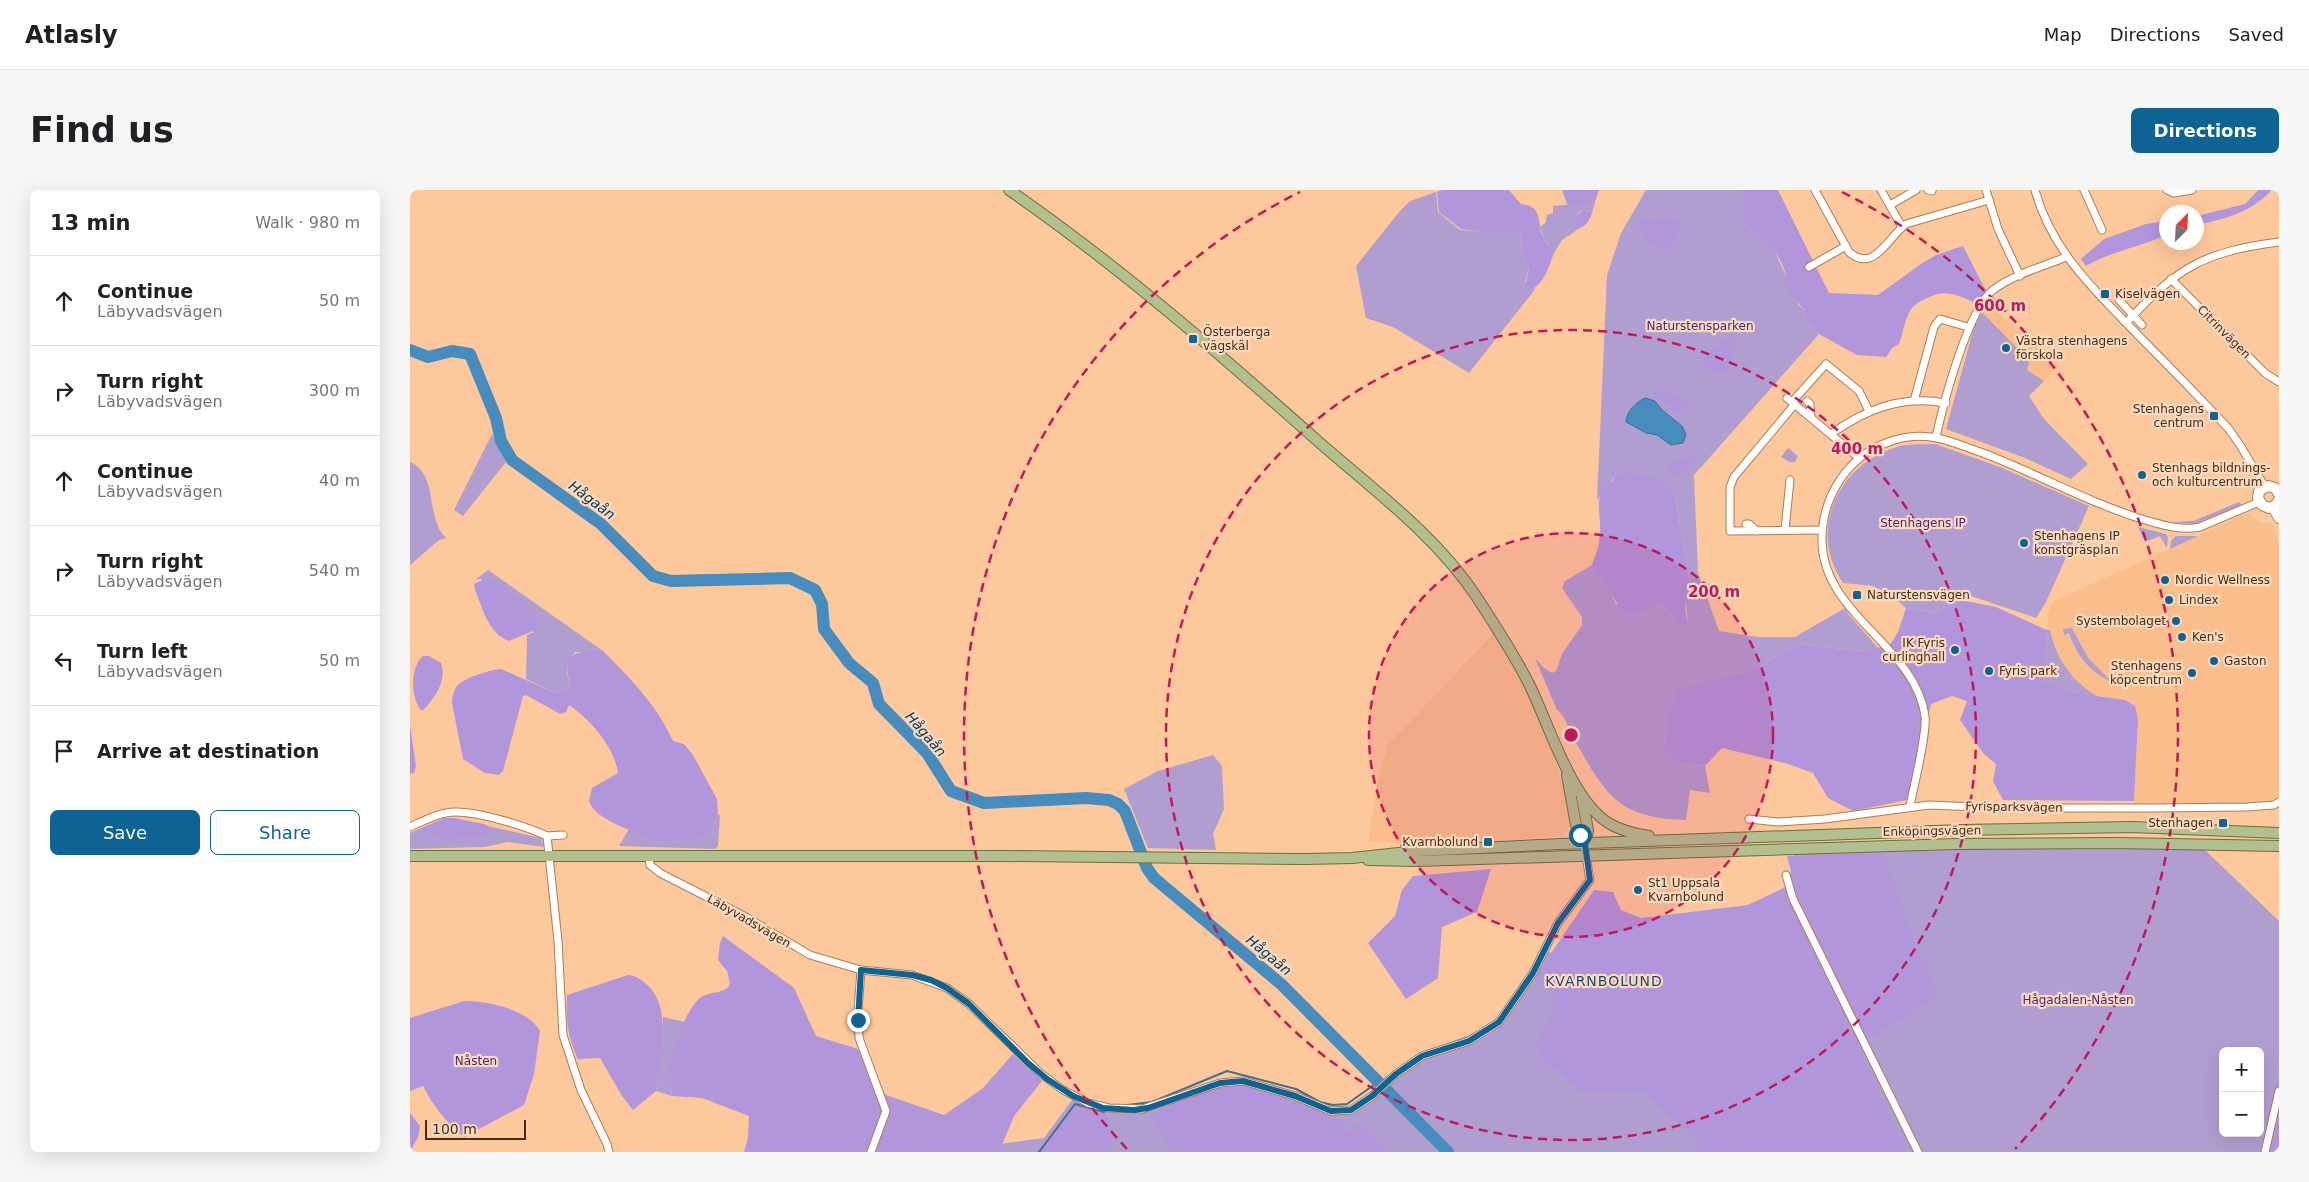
<!DOCTYPE html>
<meta charset="utf-8">
<style>
body{margin:0;font-family:"DejaVu Sans",sans-serif;background:#f6f6f6;color:#202124}
.controls{position:absolute;right:15px;bottom:15px;display:grid;overflow:hidden;border-radius:8px;box-shadow:0 5px 20px #0002}
.controls button{width:45px;height:45px;display:grid;place-items:center;padding:0;border:0;border-bottom:1px solid #e0e0e0;background:#fff;color:#202124;font:25px sans-serif}
.compass{position:absolute;left:1749px;top:15px;width:45px;height:45px;border-radius:50%;background:#fff;box-shadow:0 5px 20px #0002;rotate:24deg}
.scale{position:absolute;left:15px;bottom:12px;width:101px;box-sizing:border-box;padding-left:5px;border:2px solid #432e1c;border-top:0;font-size:14px;line-height:18px;white-space:nowrap;color:#432e1c;-webkit-text-stroke:4px #fbdabf;paint-order:stroke}
.stop{position:absolute;width:15px;height:15px;margin:-11px;border:4px solid #0d6394;border-radius:50%;background:#fff}
.stop.end{background:#0d6394;border-color:#fff;box-shadow:0 1px 5px #0008}
.list{margin:0;padding:0;list-style:none}
h2{display:flex;justify-content:space-between;align-items:center;height:65px;margin:0;padding:0 20px;font-size:21px}
h2 small{font-size:16px;font-weight:400;color:#757577}
.list li{display:grid;grid-template-columns:32px 1fr auto;gap:15px;align-items:center;box-sizing:border-box;height:90px;padding:0 20px;border-top:1px solid #e0e0e0}
.list b{display:block;font-size:19px;white-space:nowrap}
.list p{margin:0;font-size:16px;white-space:nowrap;color:#757577}
.list em{font-size:16px;font-style:normal;color:#757577}
.actions{display:flex;gap:10px;padding:15px 20px}
.actions a{flex:1;padding:11px 0;border:1px solid #0d6394;border-radius:8px;text-align:center;font-size:18px;color:#0d6394}
.actions .main{background:#0d6394;color:#fff}
.icon{flex:none;width:28px;height:28px;fill:none;stroke:currentColor;stroke-width:2;stroke-linecap:round;stroke-linejoin:round}
.map{position:relative;flex:none;width:1869px;height:962px;overflow:hidden;border-radius:8px}
header{display:flex;align-items:center;gap:30px;box-sizing:border-box;height:70px;padding:0 25px;background:#fff;border-bottom:1px solid #e0e0e0}
header strong{font-size:24px}
nav{display:flex;gap:28px;margin-inline-start:auto;font-size:18px}
.intro{display:flex;align-items:center;justify-content:space-between;box-sizing:border-box;height:120px;padding:0 30px}
h1{margin:0;font-size:35px}
.button{padding:12px 22px;border-radius:8px;background:#0d6394;color:#fff;font-size:18px;font-weight:700}
main{display:flex;gap:30px;padding:0 30px}
aside{flex:1;background:#fff;border-radius:8px;box-shadow:0 5px 20px #0002}
.map>svg:first-child{display:block}
</style>
<header>
<strong>Atlasly</strong>
<nav><a>Map</a><a>Directions</a><a>Saved</a></nav>
</header>
<div class="intro"><h1>Find us</h1><a class="button">Directions</a></div>
<main>
<aside>
<h2>13 min<small>Walk · 980 m</small></h2>
<ul class="list">
<li><svg class="icon" aria-label="ahead" viewBox="0 0 24 24"><path d="M12 20V5M6 11l6-6 6 6"/></svg><div><b>Continue</b><p>Läbyvadsvägen</p></div><em>50 m</em></li>
<li><svg class="icon" aria-label="right" viewBox="0 0 24 24"><path d="M7 20v-9h11M14 6l5 5-5 5"/></svg><div><b>Turn right</b><p>Läbyvadsvägen</p></div><em>300 m</em></li>
<li><svg class="icon" aria-label="ahead" viewBox="0 0 24 24"><path d="M12 20V5M6 11l6-6 6 6"/></svg><div><b>Continue</b><p>Läbyvadsvägen</p></div><em>40 m</em></li>
<li><svg class="icon" aria-label="right" viewBox="0 0 24 24"><path d="M7 20v-9h11M14 6l5 5-5 5"/></svg><div><b>Turn right</b><p>Läbyvadsvägen</p></div><em>540 m</em></li>
<li><svg class="icon" aria-label="left" viewBox="0 0 24 24"><path d="M17 20v-9H6M10 6l-5 5 5 5"/></svg><div><b>Turn left</b><p>Läbyvadsvägen</p></div><em>50 m</em></li>
<li><svg class="icon" aria-label="arrive" viewBox="0 0 24 24"><path d="M6 21V4h12l-3 4 3 4H6"/></svg><div><b>Arrive at destination</b></div></li>
</ul>
<div class="actions"><a class="main">Save</a><a>Share</a></div>
</aside>
<div class="map">
<svg width="1869" height="962" viewBox="0 0 1869 962">
<rect width="100%" height="100%" fill="#fdc89b"/>
<g fill="#f9be8b">
<path d="M1580,113l37,38 28,12 3,14 -23,23 -59,-26 3,-46z"/>
<path d="M1838,323l12,9 12,2 7,18v260l-5,3 -140,3 4,-89 -3,-13 -10,-6 -51,-7 -30,-12 4,-66 4,-13z"/>
<path d="M1085,442l25,44 25,53 22,70 3,25 -2,7 -6,5 -81,6 -113,1 9,-58 11,-40z"/>
</g>
<g fill="#b19ed0" fill-rule="evenodd">
<path d="M1236,0h92l6,9v24l23,18 8,11 24,53 5,5 2,11 13,13 -125,141 4,97 21,59 39,6h37l50,-29 4,7 29,33 -16,3 -65,-7 -34,21 -24,9 -72,55 -3,12 18,22 23,3 5,27 -20,-3 -4,30c-69,-2 -80,-25 -112,-81 -6,-10 -8,-23 -17,-29l-22,-52 8,9 9,6 4,-2 6,-17 20,-29v-8l-20,-29 3,-7 27,-16 18,26 6,13 33,6 11,-6 9,7 8,14 11,-2 -3,-26 6,-9 -16,-92 -62,-17 -16,21 10,-225 14,-42z"/>
<path d="M1026,2l2,20 22,18 60,4 3,22 6,12 -4,14 6,8 5,-2 -67,85 -76,-46 -27,-9 -10,-52 43,-54 11,-11z"/>
<path d="M1185,12l-3,11 -9,-3 -5,3 -3,14 5,1 -18,12 -8,13 -10,-14 -4,-12 6,-5 1,-7 6,-2v-7z"/>
<path d="M1572,122l36,37 4,-2 9,7 -4,16 17,11 -15,15 15,23 44,45 -17,15 -46,-21 -79,-29 28,-102z"/>
<path d="M82,244l14,28 -43,54 -9,-6z"/>
<path d="M1525,254l65,23 89,39 -43,96 -10,16 -77,-26 -8,6 -13,16 -32,-6 -16,-14 -17,-8 -30,-3c-36,-53 -5,-119 54,-136 11,-4 26,-2 38,-3z"/>
<path d="M1378,258l10,8 -3,6h-5l-9,-5z"/>
<path d="M0,272c29,12 15,56 36,76l-7,2 -29,25z"/>
<path d="M1829,312l3,3 -48,19 -22,-2 21,-1z"/>
<path d="M1728,337l28,7 2,3 -1,11 -7,-12 -15,6z"/>
<path d="M1766,346h22l-28,13 1,-8z"/>
<path d="M78,380l115,81 -28,1c-11,15 -9,19 -4,36l-16,5 -29,-14 1,-44 7,-3 -53,-53h-5z"/>
<path d="M1662,438l16,30 24,24c-22,-10 -35,-26 -43,-49l-5,2 -1,-6z"/>
<path d="M1637,440h3c6,29 24,55 51,68l-27,-5 -30,-12z"/>
<path d="M803,565l9,11 2,43 -11,25 3,16 -68,-2 -24,-59 34,-18z"/>
<path d="M308,624l2,1 -2,31 -3,3 -96,-3 10,-17 33,13 50,-12z"/>
<path d="M78,636l53,12 3,9 -36,-5 -24,5 -74,2v-16l11,-5 68,1z"/>
<path d="M1706,657l88,2 75,72v231h-1338l103,-14 31,-42 24,10 36,2 47,-12 170,13 33,-31 -1,-3 3,2 32,-23 68,-26 16,-15 40,-65 40,24 204,-83 8,-36zM1813,861h37v82h-37z"/>
<path d="M253,827l22,5c-13,27 -14,44 -13,74l-16,-5 6,-44z"/>
</g>
<g fill="#b196dc">
<path d="M1032,0h67l12,14c23,3 15,17 22,33 2,5 8,11 11,16 -5,13 -10,31 -23,37l-6,-3 4,-19 -6,-12 -3,-22 -29,-1 -30,-4 -22,-17 -2,-20z"/>
<path d="M1152,0h37l-4,12 -22,4 -6,-2z"/>
<path d="M1328,0h40l51,103 49,2 43,-31 15,-9 27,-9 25,49 -8,10c-20,-9 -34,-18 -55,-6 -6,3 -12,6 -15,12 -6,10 -7,23 -11,33l-7,4 -6,9 -29,-2 -38,-21 -13,-13 -2,-11 -17,-22c1,-29 -22,-49 -43,-65v-24z"/>
<path d="M1848,0h12v2c-23,22 -43,26 -73,33v-9l48,-12z"/>
<path d="M1173,20l9,3c-2,7 -7,15 -16,16l-1,-2 1,-11z"/>
<path d="M1233,28l13,3 8,-3 11,2 6,8 -12,20c-13,2 -26,-9 -31,-21l1,-6z"/>
<path d="M1756,31v14c-26,12 -54,16 -80,31l-5,-7 23,-20 42,-15z"/>
<path d="M1323,146l2,3 -3,19 -6,14 -8,1 -16,-10v-4l17,-12 4,-7z"/>
<path d="M1245,200l19,5 13,9 -1,4 -8,5 -4,-1c-3,-10 -15,-12 -21,-20z"/>
<path d="M1281,267l5,1v4l-12,12 -7,2 -6,-3 -2,-4 2,-5z"/>
<path d="M1216,282l36,8 13,16 16,92c-8,12 -6,21 -3,36l-11,1 -8,-14 -9,-7 -11,6 -24,5 -33,-50c2,-7 6,-15 7,-23 6,-34 -15,-47 27,-70z"/>
<path d="M75,389c17,5 57,30 53,50l-29,12c-21,-8 -26,-32 -34,-51l-1,-6z"/>
<path d="M1541,408l45,9 51,23 -3,51 30,12 51,7 10,6 3,13 -4,82 -131,-1 -10,-19 3,-17 -13,-11 -23,-33 7,-19 -15,-5 -21,8 -24,96 -54,11 -25,-13 -15,-25 -25,-9 -66,-16 -17,18 -23,-3 -17,-12 -1,-10 13,-53 62,-14 24,-9 34,-21 65,7 28,-6 8,-13 8,-24 32,6z"/>
<path d="M193,461c27,27 54,54 70,90l11,3 9,11 24,44 1,15 -6,16 -8,7 -42,5 -7,-2c-17,-7 -61,-20 -66,-39l3,-13 26,-15c-3,-25 -28,-54 -49,-68l-3,7 -6,2 -34,-19 -3,1 -20,75 -4,4 -14,-2 -22,-14 -11,-56c0,-7 2,-14 7,-19 6,-6 33,-15 42,-15l54,24 16,-5c-10,-33 0,-38 32,-37z"/>
<path d="M13,466h6l12,7c6,18 -6,35 -19,48 -12,-11 -12,-45 1,-55z"/>
<path d="M0,535l6,41 -2,7 -4,1z"/>
<path d="M44,628l30,6 4,2 2,6 -5,4 -41,3 -23,-8v-3l24,-10z"/>
<path d="M1472,663l25,68 31,75 -81,50 49,106h-207l1,-11 -31,-25 -27,-26 -60,2 -38,-33 -7,-13 18,-38 -1,-13 -20,-17 60,-88 19,2 8,18 20,8 107,-13 46,-22 -7,-27z"/>
<path d="M1081,679l-14,43 -35,15 -4,51 -32,21 -38,-56 27,-27 7,-26 11,-14z"/>
<path d="M313,746l71,52 22,48 42,13 28,46 58,20 38,-26 31,-35 29,27 -28,35 -15,36h-255l4,-14 1,-22 -47,-18 -30,-2c0,-11 -3,-24 -1,-35 4,-17 16,-56 32,-65 9,-5 22,-2 27,-12l-3,-13 -9,-11 2,-17z"/>
<path d="M218,785c7,0 12,4 17,8 29,22 15,77 11,108l-23,19 -11,-14 -22,-38 -22,1c-11,-24 -12,-38 -11,-64z"/>
<path d="M54,811c23,0 64,8 76,30l-6,43 -10,31 -60,32c-18,-15 -30,-30 -41,-51l-13,5v-73z"/>
<path d="M833,891l88,30 16,21 13,-9 26,29h-212l-24,-37 42,-22z"/>
<path d="M667,915l31,12 5,35h-77z"/>
<path d="M0,923l10,13 -2,11 -8,15z"/>
<path d="M1869,923v34l-4,-1 -1,6h-4z"/>
</g>
<path fill="#468cbe" stroke="#45708d" d="M1235,208l10,3 7,9 20,16 4,8 -3,9 -12,2 -14,-10 -11,-2 -20,-11c0,-10 10,-20 19,-24z"/>
<g fill="none" stroke-linecap="round" stroke-linejoin="round">
<g stroke="#45708d" stroke-width="2">
<path d="M717,915l25,-3 75,-31 69,18 24,13 13,3 14,-1 31,-22"/>
<path d="M629,962l36,-48 29,8"/>
</g>
<path stroke="#468cbe" stroke-width="12" d="M0,160l18,7 24,-6 18,3 26,64 5,23 11,19 89,64 52,52 18,5 119,-3 25,12 7,14 2,25 25,34 24,20 6,21 48,49 24,38 33,12 102,-5 23,2 9,4 7,7 22,57 7,10 127,106 167,168"/>
<g stroke="#ae7d52" stroke-width="9">
<g id="street">
<path d="M1405,0l34,62c25,22 39,-15 57,-28l83,-24"/>
<path d="M1471,0l21,37"/>
<path d="M1518,0l4,1"/>
<path d="M1576,0l12,39 22,47"/>
<path d="M1625,0c16,60 61,102 102,144 31,31 61,62 91,94l12,17 25,42"/>
<path d="M1674,0l18,40"/>
<path d="M1757,0l7,3 18,-3"/>
<path d="M1480,15l26,-15"/>
<path d="M1399,77l37,-21"/>
<path d="M1761,89l94,94 14,9"/>
<path d="M1709,110l23,25"/>
<path d="M1716,133c52,-56 77,-71 153,-81"/>
<path d="M1377,208l72,60"/>
<path d="M1397,211l3,3 1,13"/>
<path d="M1504,211l20,-74 6,-8 28,8"/>
<path d="M1382,212l34,-38 33,27 10,20"/>
<path d="M1385,214l-61,73 -4,10v44l92,-1"/>
<path d="M1421,244c35,-25 71,-39 115,-31"/>
<path d="M1526,247c7,-32 32,-128 57,-147 21,-16 49,-23 73,-33"/>
<path d="M1336,334h3l8,7"/>
<path d="M1375,340l5,-50"/>
<path d="M1500,616c4,-21 17,-71 15,-90 -10,-71 -104,-102 -103,-177 0,-28 11,-55 31,-75 21,-21 54,-32 84,-26 15,3 31,10 46,15 55,21 106,50 162,67 18,5 37,11 55,7l59,-25"/>
<path d="M1339,629l29,3 47,-3 104,-14 71,3h153l94,-1 27,-2 5,-3"/>
<path d="M0,637c11,-5 24,-12 36,-14 24,-5 79,13 101,23l11,105 5,94 18,55 26,54 2,8"/>
<path d="M137,646l16,-1"/>
<path d="M239,666l1,9 10,8 86,44 64,38 51,15 51,5 35,13 22,16 71,69 23,17 25,13 21,5 33,1 78,-26 23,-2 52,15 36,15 20,-1 21,-14 24,-22 26,-18 47,-15 30,-19 34,-49 25,-50 32,-43 -4,-24"/>
<path d="M1376,685l7,24 125,253"/>
<path d="M451,780l-3,40 1,28 27,73 -15,41"/>
<path d="M1855,962l14,-61"/>
</g>
</g>
<g stroke="#ae7d52" stroke-width="12">
<g id="secondary">
<path d="M1869,304l-4,-6 -7,-2 -9,5 -1,7 4,7 7,3 7,-3 3,-5"/>
<path d="M1863,317l6,11"/>
</g>
</g>
<g stroke="#6a7137" stroke-width="12">
<g id="primary">
<path d="M599,0c110,76 211,164 311,253 54,47 116,93 156,153 19,29 38,58 53,88 20,40 42,117 81,140 12,7 26,10 39,12"/>
<path d="M1157,585l9,50 9,19"/>
<path d="M1172,608l6,32 -3,17"/>
<path d="M0,666h595l300,3 47,-1 65,-7 144,-7 401,-14 170,-3 147,6"/>
<path d="M958,670l49,1 539,-17 161,-1 162,3"/>
</g>
</g>
<use href="#street" stroke="#fff" stroke-width="7"/>
<use href="#secondary" stroke="#fff" stroke-width="10"/>
<use href="#primary" stroke="#b2bf8f" stroke-width="10"/>
</g>
<g fill="none" stroke-linecap="round" stroke-linejoin="round">
<path stroke="#0d6394" stroke-width="6" d="M448,830l3,-50 51,5 19,5 16,8 22,16 59,59 19,16 26,17 30,12 31,2 14,-2 72,-25 23,-2 52,15 36,15 20,-1 21,-14 24,-22 26,-18 47,-15 30,-19 34,-49 25,-50 32,-43 -5,-36 -5,-9"/>
</g>
<circle cx="1161" cy="545" r="202" fill="#c2185b" fill-opacity=".12"/>
<g fill="none" stroke="#c2185b" stroke-width="2.5" stroke-dasharray="9 6">
<circle cx="1161" cy="545" r="202"/>
<circle cx="1161" cy="545" r="405"/>
<path d="M717 959A607 607 0 0 1 890 2M1432 2A607 607 0 0 1 1605 959"/>
</g>
<g fill="#0d6394" stroke="#fbdabf" stroke-width="2">
<rect x="1690" y="99" width="10" height="10" rx="2.5"/>
<rect x="778" y="144" width="10" height="10" rx="2.5"/>
<circle cx="1596" cy="158" r="5"/>
<rect x="1799" y="221" width="10" height="10" rx="2.5"/>
<circle cx="1732" cy="285" r="5"/>
<circle cx="1614" cy="353" r="5"/>
<circle cx="1755" cy="390" r="5"/>
<rect x="1442" y="400" width="10" height="10" rx="2.5"/>
<circle cx="1759" cy="410" r="5"/>
<circle cx="1766" cy="431" r="5"/>
<circle cx="1772" cy="447" r="5"/>
<circle cx="1545" cy="460" r="5"/>
<circle cx="1804" cy="471" r="5"/>
<circle cx="1579" cy="481" r="5"/>
<circle cx="1782" cy="483" r="5"/>
<rect x="1808" y="628" width="10" height="10" rx="2.5"/>
<rect x="1073" y="647" width="10" height="10" rx="2.5"/>
<circle cx="1228" cy="700" r="5"/>
</g>
<g text-anchor="middle" dominant-baseline="central" stroke-width="4.5" stroke-linejoin="round" paint-order="stroke">
<g font-size="12" fill="#432e1c" stroke="#fbdabf" text-anchor="start">
<text x="1705" y="104">Kiselvägen</text>
<text x="793" y="142">Österberga<tspan x="793" dy="14">vägskäl</tspan></text>
<text x="1606" y="151">Västra stenhagens<tspan x="1606" dy="14">förskola</tspan></text>
<text x="1794" y="219" text-anchor="end">Stenhagens<tspan x="1794" dy="14">centrum</tspan></text>
<text x="1742" y="278">Stenhags bildnings-<tspan x="1742" dy="14">och kulturcentrum</tspan></text>
<text x="1624" y="346">Stenhagens IP<tspan x="1624" dy="14">konstgräsplan</tspan></text>
<text x="1765" y="390">Nordic Wellness</text>
<text x="1457" y="405">Naturstensvägen</text>
<text x="1769" y="410">Lindex</text>
<text x="1756" y="431" text-anchor="end">Systembolaget</text>
<text x="1782" y="447">Ken's</text>
<text x="1535" y="453" text-anchor="end">IK Fyris<tspan x="1535" dy="14">curlinghall</tspan></text>
<text x="1814" y="471">Gaston</text>
<text x="1772" y="476" text-anchor="end">Stenhagens<tspan x="1772" dy="14">köpcentrum</tspan></text>
<text x="1589" y="481">Fyris park</text>
<text x="1803" y="633" text-anchor="end">Stenhagen</text>
<text x="1068" y="652" text-anchor="end">Kvarnbolund</text>
<text x="1238" y="693">St1 Uppsala<tspan x="1238" dy="14">Kvarnbolund</tspan></text>
</g>
<g font-size="12" fill="#4d2778" stroke="#fbdabf">
<text x="1290" y="136">Naturstensparken</text>
<text x="1513" y="333">Stenhagens IP</text>
<text x="1668" y="810">Hågadalen-Nåsten</text>
<text x="66" y="871">Nåsten</text>
</g>
<g font-size="12" fill="#432e1c" stroke="#fbdabf">
<text transform="translate(1814 142) rotate(45)">Citrinvägen</text>
<text transform="translate(1604 617) rotate(1)">Fyrisparksvägen</text>
<text transform="translate(1522 641) rotate(-1)">Enköpingsvägen</text>
<text transform="translate(339 731) rotate(30)">Läbyvadsvägen</text>
</g>
<g font-size="14" font-style="italic" fill="#003b5c" stroke="#fbdabf">
<text transform="translate(182 310) rotate(37)">Hågaån</text>
<text transform="translate(516 544) rotate(49)">Hågaån</text>
<text transform="translate(859 765) rotate(40)">Hågaån</text>
</g>
<g font-size="14" letter-spacing="1" fill="#194d70" stroke="#fbdabf">
<text x="1194" y="791">KVARNBOLUND</text>
</g>
</g>
<circle cx="1161" cy="545" r="8" fill="#c2185b" stroke="#fbdabf" stroke-width="2.5"/>
<g font-size="15" text-anchor="middle" font-weight="bold" fill="#c2185b" stroke="#fbdabf" stroke-width="4.5" stroke-linejoin="round" paint-order="stroke">
<text x="1590" y="121">600 m</text>
<text x="1447" y="264">400 m</text>
<text x="1304" y="407">200 m</text>
</g>
</svg>
<div class="controls">
<button>+</button>
<button>−</button>
</div>
<svg class="compass" viewBox="-18 -18 36 36"><path d="M0-13l5 13h-10z" fill="#e53935"/><path d="M0 13l5-13h-10z" fill="#757577"/></svg>
<div class="scale">100 m</div>
<div class="stop" style="left:1170px;top:645px"></div>
<div class="stop end" style="left:448px;top:830px"></div>
</div>
</main>
